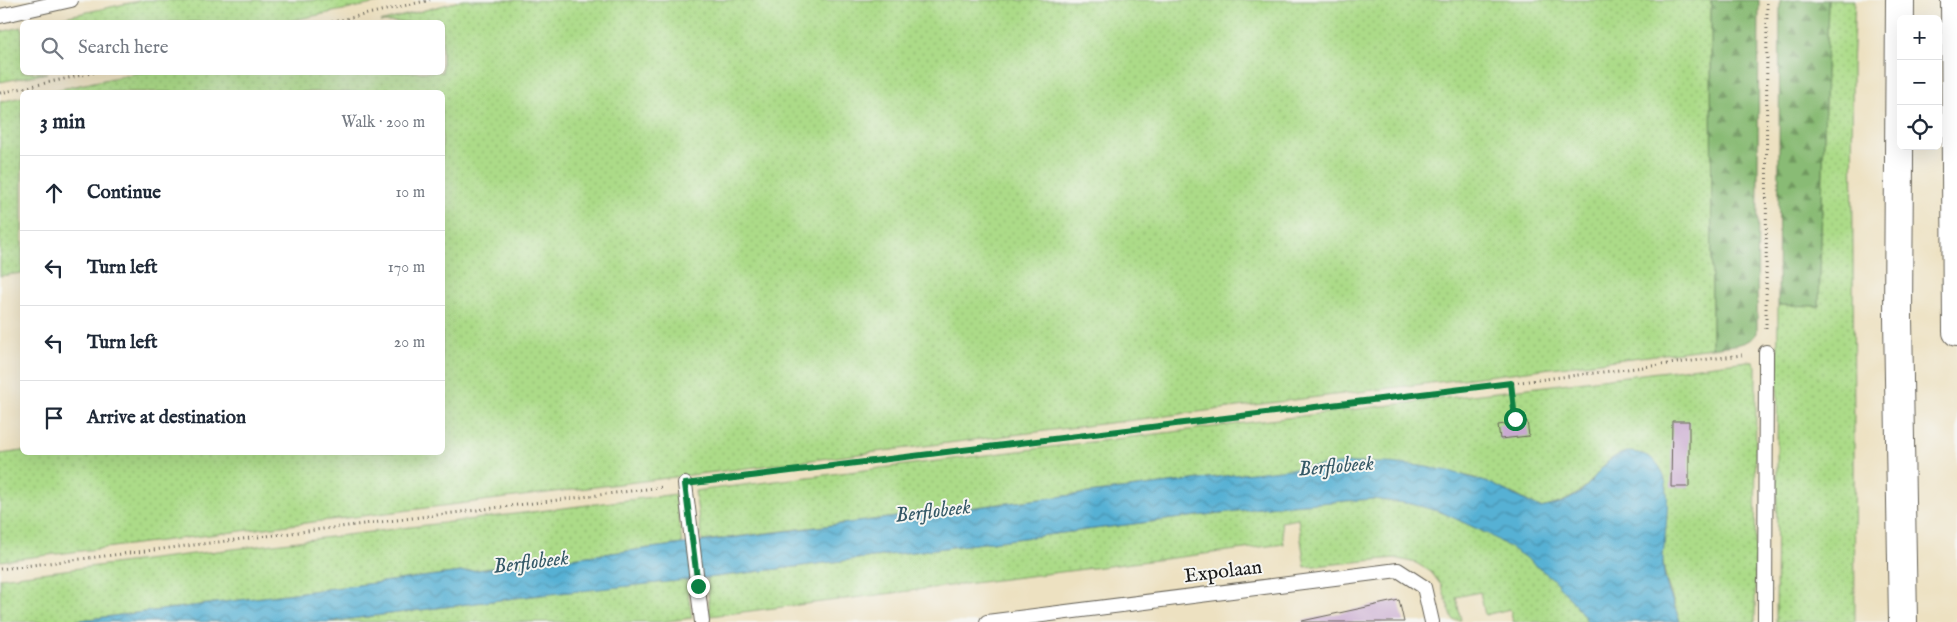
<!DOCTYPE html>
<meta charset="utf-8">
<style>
body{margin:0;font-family:"IM FELL English",serif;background:#f6f6f7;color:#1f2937}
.controls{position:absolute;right:15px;top:15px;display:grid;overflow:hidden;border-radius:8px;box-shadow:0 5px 20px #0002}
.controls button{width:45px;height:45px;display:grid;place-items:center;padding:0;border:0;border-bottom:1px solid #e0e1e3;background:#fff;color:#1f2937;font:25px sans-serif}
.stop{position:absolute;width:15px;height:15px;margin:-11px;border:4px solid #0b8043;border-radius:50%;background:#fff}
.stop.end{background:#0b8043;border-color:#fff;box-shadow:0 1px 5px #0008}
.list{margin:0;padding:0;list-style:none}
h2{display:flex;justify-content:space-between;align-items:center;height:65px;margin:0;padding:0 20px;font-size:21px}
h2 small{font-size:16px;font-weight:400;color:#747a83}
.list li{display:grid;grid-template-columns:32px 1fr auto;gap:15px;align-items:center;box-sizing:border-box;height:75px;padding:0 20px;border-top:1px solid #e0e1e3}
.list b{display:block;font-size:19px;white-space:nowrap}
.list em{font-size:16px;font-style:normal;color:#747a83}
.icon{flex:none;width:28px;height:28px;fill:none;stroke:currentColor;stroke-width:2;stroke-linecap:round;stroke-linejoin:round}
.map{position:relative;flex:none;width:1957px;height:622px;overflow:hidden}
.search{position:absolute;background:#fff;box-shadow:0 5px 20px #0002;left:20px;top:20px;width:425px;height:55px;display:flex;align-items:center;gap:12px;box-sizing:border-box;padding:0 18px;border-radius:8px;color:#747a83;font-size:19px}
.panel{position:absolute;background:#fff;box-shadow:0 5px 20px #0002;left:20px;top:90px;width:425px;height:365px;border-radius:8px}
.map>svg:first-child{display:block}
</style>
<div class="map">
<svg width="1957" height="622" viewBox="0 0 1957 622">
<defs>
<pattern id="grass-dots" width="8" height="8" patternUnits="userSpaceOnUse" patternTransform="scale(1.25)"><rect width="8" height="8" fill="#acdb88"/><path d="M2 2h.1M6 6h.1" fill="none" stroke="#93bb75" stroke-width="1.8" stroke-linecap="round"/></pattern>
<pattern id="forest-firs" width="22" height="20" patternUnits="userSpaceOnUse" patternTransform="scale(1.25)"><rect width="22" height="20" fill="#89bb74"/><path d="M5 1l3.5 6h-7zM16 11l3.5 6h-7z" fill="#6f975e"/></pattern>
<pattern id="water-waves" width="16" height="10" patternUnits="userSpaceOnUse" patternTransform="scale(1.25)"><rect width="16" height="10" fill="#57b1d4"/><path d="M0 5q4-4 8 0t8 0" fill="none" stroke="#478fab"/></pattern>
</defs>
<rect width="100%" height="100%" fill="#f6f6f2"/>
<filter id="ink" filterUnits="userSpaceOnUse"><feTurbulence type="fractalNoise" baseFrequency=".02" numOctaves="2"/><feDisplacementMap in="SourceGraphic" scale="10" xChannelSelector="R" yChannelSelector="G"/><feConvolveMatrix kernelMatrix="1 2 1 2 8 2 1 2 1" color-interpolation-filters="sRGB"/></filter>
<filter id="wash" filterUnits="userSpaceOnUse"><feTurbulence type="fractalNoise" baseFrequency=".0096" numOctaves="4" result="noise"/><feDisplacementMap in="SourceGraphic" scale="20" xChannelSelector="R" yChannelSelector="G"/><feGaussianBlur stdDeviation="1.12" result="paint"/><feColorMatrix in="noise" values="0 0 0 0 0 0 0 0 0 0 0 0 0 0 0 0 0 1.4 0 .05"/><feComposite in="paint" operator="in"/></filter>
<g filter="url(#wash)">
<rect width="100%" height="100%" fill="#ede1c1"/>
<g fill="url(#grass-dots)" stroke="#647c52">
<path d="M143,0h249l-108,22h-243z"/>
<path d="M463,0h1248l1,348 -1712,213v-107l22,-3 420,1v-360h-396l96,-20h300v-50h-62z"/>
<path d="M1828,0h27l-3,67 3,555h-79l2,-317 41,1z"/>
<path d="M22,27v45l25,1 -47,9v-50z"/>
<path d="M22,97v176l-22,3v-174z"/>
<path d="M1747,361l6,1 3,4 -1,256h-75l-14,-43 -3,-17 -43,-108c-14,6 -19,15 -28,26 -15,17 -31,24 -52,28l-26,-14 -42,-17 -52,-11 -49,-3 -138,12 -531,66 -7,-50z"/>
<path d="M676,494l6,50 -617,78h-65v-44z"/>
<path d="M1373,499c23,2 46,5 68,13 54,19 118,59 147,110h-75l-3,-13 -25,6 -5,-23 -24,5 5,23h-8l-12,-35 -10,-13 -15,-9 -21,-5 -90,9 -7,-48 -17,3 3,22 -574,72 -3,-38 569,-72z"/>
<path d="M686,579l6,39 -32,4h-333l204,-26z"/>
</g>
<g fill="url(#forest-firs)" stroke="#526c48">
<path d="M1711,0h48l-2,333c-9,14 -31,12 -45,15z"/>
<path d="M1780,0h48l-9,306 -41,-1z"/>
</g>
<path fill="url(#water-waves)" stroke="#3a6678" d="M1627,452c59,0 36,74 36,111 0,19 11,40 17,59h-92l-13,-18 -23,-26 -29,-22 -33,-21 -49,-23 -29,-8 -39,-5 -97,7 -569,72 -176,18 -204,26h-262l840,-106 328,-41 114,-12h39l34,3 29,5 43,13 48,24c18,-3 33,-8 46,-21 14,-15 20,-30 41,-35z"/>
<g id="blocks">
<g fill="#c9aad0">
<path d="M1527,421l2,15 -29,3 -2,-14z"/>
<path d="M1672,421h17v66h-18z"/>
<path d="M1399,600l5,22h-102v-1z"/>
</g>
</g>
</g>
<g filter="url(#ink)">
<use href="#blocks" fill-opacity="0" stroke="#656156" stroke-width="1"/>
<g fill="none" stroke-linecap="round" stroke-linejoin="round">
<g stroke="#656156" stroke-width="16">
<g id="lane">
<path d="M0,16l71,-16"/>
<path d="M685,484l17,138"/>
<path d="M987,622l411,-52 26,17 8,35"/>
<path d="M1765,622l1,-270"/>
</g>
</g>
<g stroke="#656156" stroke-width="30">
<g id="highway">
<path d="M1900,0l-2,318 5,304"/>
<path d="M1955,0l2,332"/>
</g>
</g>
<g stroke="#656156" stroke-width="3" stroke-dasharray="1 4" stroke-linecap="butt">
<path d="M332,22l98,-22"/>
<path d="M0,93l96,-21"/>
<path d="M1766,329l1,-329"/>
<path d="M1511,383l4,36"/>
<path d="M709,481l1033,-126"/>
<path d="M0,569l663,-82"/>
</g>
<use href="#lane" stroke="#fff" stroke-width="14"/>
<use href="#highway" stroke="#fff" stroke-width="28"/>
</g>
</g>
<g fill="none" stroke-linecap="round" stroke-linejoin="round" filter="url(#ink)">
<path stroke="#0b8043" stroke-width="6" d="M698,586l-13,-102 826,-101 4,36"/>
</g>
<g text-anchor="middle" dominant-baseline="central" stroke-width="4" stroke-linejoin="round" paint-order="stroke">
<g font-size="20" fill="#1c1c1c" stroke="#f6f6f2">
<text transform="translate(1223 572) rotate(-7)">Expolaan</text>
</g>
<g font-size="21" font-style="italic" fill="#345866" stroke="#f6f6f2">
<text transform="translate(1336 467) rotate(-5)">Berflobeek</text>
<text transform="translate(933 512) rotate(-7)">Berflobeek</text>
<text transform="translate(531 563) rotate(-7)">Berflobeek</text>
</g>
</g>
</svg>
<div class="controls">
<button>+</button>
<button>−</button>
<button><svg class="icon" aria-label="locate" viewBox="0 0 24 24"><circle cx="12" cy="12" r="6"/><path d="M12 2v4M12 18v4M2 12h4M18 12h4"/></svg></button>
</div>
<div class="stop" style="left:1515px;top:419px"></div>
<div class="stop end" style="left:698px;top:586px"></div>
<div class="search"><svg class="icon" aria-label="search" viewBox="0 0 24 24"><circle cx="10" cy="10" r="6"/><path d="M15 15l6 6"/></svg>Search here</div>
<section class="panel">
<h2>3 min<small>Walk · 200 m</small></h2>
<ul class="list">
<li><svg class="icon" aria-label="ahead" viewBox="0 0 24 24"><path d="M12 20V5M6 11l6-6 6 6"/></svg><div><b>Continue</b></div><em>10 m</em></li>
<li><svg class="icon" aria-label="left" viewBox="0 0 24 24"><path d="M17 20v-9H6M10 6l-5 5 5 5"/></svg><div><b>Turn left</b></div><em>170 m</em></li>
<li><svg class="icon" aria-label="left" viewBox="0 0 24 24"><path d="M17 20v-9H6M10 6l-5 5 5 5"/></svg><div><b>Turn left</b></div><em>20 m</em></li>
<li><svg class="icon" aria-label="arrive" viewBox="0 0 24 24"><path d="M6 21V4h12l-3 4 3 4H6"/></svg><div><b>Arrive at destination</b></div></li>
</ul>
</section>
</div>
